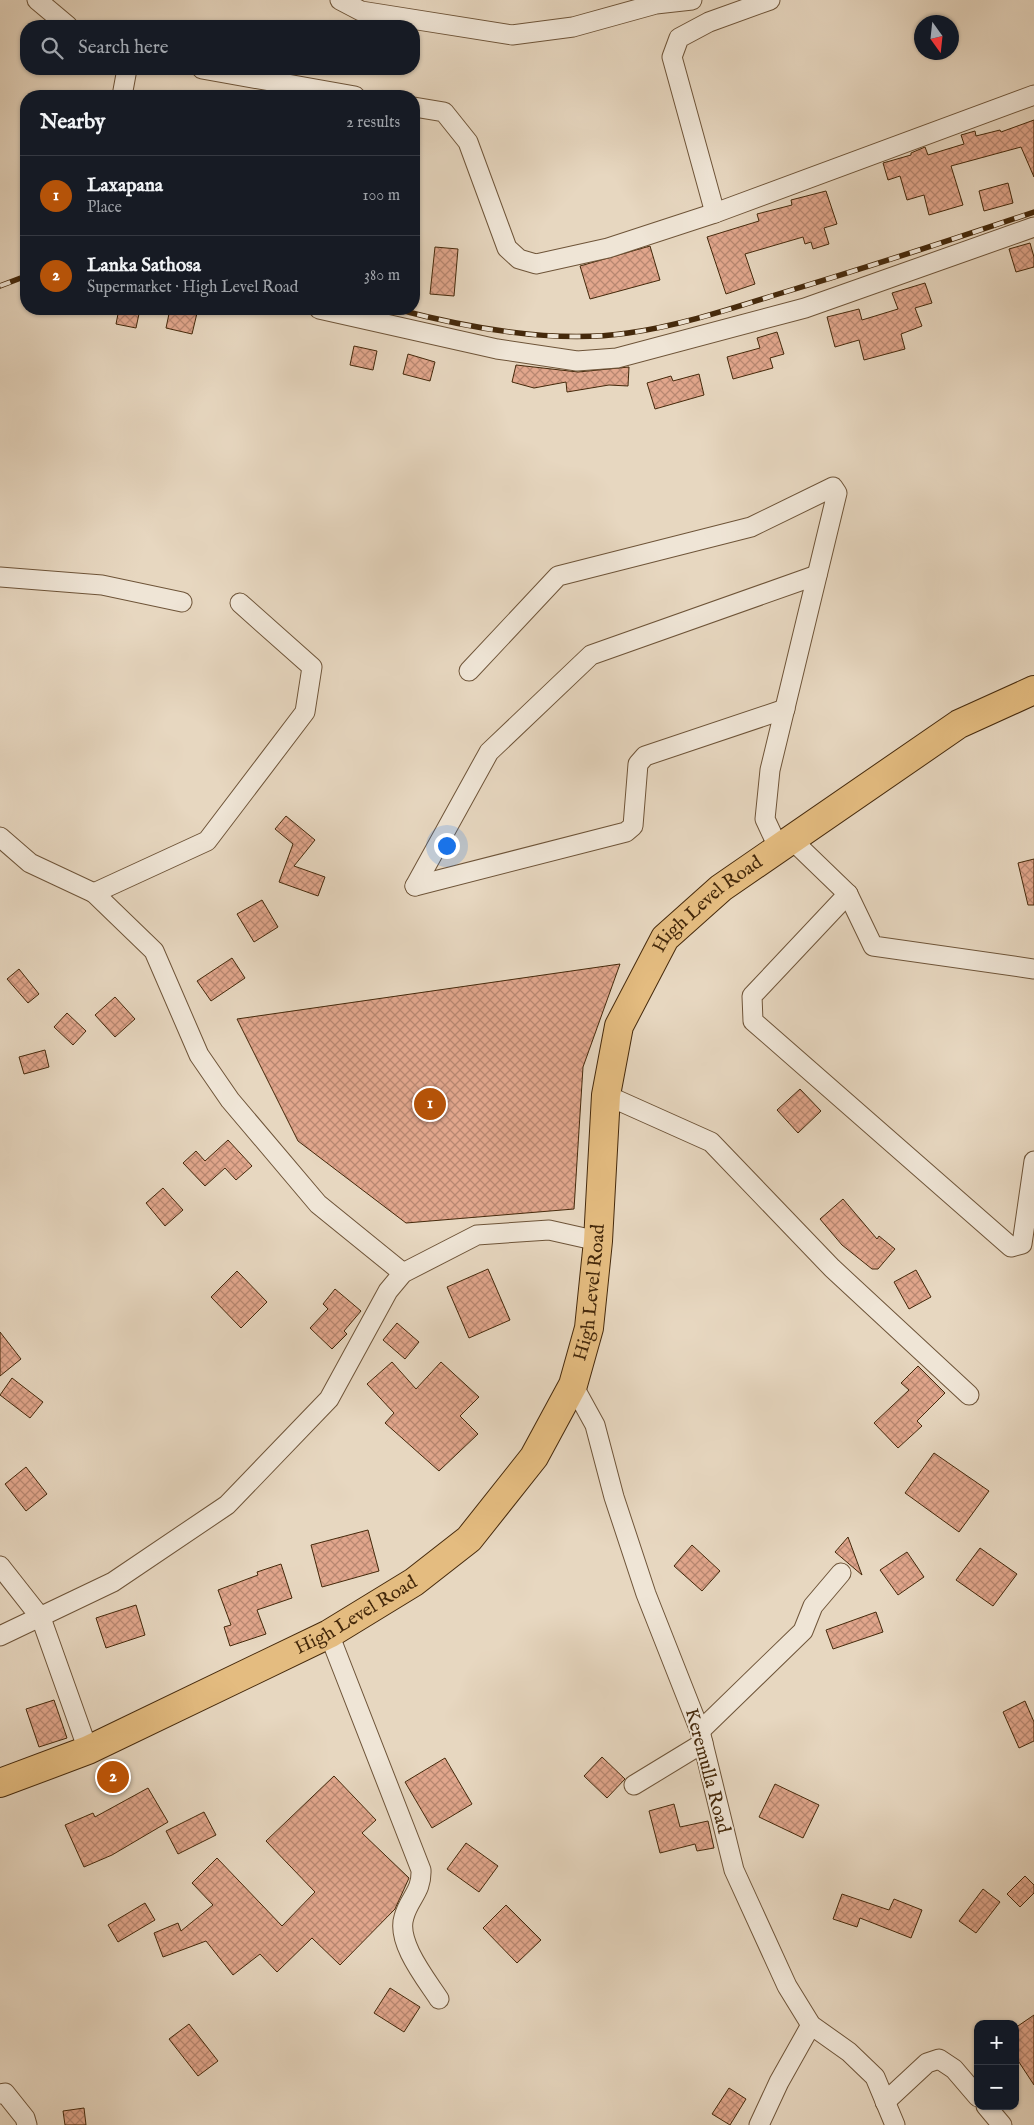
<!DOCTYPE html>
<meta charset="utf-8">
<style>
body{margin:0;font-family:"IM FELL English",serif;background:#20242c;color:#f1f3f6}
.controls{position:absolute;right:15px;bottom:15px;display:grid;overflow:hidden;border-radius:10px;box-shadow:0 1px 4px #0004}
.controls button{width:45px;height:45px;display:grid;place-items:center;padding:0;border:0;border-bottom:1px solid #363941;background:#171b24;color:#f1f3f6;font:25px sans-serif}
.compass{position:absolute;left:914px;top:15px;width:45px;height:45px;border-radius:50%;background:#171b24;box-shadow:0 1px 4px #0004;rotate:165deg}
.you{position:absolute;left:446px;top:845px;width:18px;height:18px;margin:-12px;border:4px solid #fff;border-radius:50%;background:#1a73e8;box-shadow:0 0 0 8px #1a73e833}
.badge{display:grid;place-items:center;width:32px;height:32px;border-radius:50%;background:#b45309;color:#fff;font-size:16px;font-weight:700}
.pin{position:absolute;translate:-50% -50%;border:2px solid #fff;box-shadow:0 1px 5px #0006}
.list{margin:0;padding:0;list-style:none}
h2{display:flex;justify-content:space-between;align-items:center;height:65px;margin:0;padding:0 20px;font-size:21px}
h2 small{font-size:16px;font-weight:400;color:#9ea1a6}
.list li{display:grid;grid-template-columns:32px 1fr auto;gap:15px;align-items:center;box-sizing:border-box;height:80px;padding:0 20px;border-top:1px solid #363941}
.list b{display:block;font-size:19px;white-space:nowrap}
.list p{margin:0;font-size:16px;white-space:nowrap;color:#9ea1a6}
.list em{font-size:16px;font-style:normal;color:#9ea1a6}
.icon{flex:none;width:28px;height:28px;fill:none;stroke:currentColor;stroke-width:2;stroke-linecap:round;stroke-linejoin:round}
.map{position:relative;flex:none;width:1034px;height:2125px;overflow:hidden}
.search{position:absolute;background:#171b24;box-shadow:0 1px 4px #0004;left:20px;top:20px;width:400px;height:55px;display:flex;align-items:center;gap:12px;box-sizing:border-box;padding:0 18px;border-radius:20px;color:#9ea1a6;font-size:19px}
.panel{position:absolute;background:#171b24;box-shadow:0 1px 4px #0004;left:20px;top:90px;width:400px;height:225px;border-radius:20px}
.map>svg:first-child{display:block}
</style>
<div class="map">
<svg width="1034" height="2125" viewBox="0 0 1034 2125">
<defs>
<pattern id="building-cross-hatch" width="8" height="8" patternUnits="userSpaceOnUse" patternTransform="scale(1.25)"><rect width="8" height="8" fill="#e1a68c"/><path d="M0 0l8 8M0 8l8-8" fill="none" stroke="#b88771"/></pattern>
</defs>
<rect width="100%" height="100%" fill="#e7d7c0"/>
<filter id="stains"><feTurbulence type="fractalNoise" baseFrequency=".004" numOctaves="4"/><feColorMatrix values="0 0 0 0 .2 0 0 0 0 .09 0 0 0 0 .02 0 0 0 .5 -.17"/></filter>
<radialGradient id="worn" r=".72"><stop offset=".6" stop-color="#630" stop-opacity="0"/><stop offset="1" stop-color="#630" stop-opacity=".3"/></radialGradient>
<g fill="url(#building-cross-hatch)" stroke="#45290b">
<path d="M1034,120v57l-13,-30 -70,19 12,39 -34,10 -5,-20 -17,5 -7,-24 -12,4 -5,-17 28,-8v-2l14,-6 3,8 36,-11 -3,-9 14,-4 1,5 24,-6 1,2z"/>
<path d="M1008,183l5,20 -29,8 -5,-20z"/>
<path d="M826,191l11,33 -13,4 5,16 -16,5 -2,-7 -6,2 -2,-7 -58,17 10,30 -29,10 -19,-57 52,-16 -2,-7 35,-9 -1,-5z"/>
<path d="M1030,243l4,14v10l-18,5 -7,-23z"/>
<path d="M650,246l10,34 -70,19 -10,-33z"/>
<path d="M435,247l23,2 -4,47 -24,-2z"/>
<path d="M925,283l7,20 -17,5 7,18 -21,8 4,15 -41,11 -5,-20 -24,7 -8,-30 32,-8 3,11 36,-11 -6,-16z"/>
<path d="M119,309h21l-4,19 -20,-4z"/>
<path d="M170,309h28l-6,25 -26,-6z"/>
<path d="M777,332l7,22 -14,4 3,10 -40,11 -6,-22 33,-9 -3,-10z"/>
<path d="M354,346l23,5 -4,19 -23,-5z"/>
<path d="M408,354l27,8 -5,19 -27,-7z"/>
<path d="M516,365l62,7 51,-5 -1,19 -19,-1 -42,7 -1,-10 -32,6 -22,-6z"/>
<path d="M699,374l5,21 -49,14 -8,-26 24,-7 2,5z"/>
<path d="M286,816l29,24 -21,26 31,11 -7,19 -39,-14 14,-38 -18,-15z"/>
<path d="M1034,859v46h-6l-10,-42z"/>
<path d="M262,900l16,27 -24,15 -17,-28z"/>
<path d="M232,958l13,20 -34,23 -14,-20z"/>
<path d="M620,964l-37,103 -9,142 -168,14 -108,-82 -61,-122z"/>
<path d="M19,969l20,25 -11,9 -21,-24z"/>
<path d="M115,997l20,22 -20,18 -20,-22z"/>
<path d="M67,1013l19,18 -13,14 -19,-18z"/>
<path d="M45,1050l4,17 -25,7 -5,-17z"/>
<path d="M800,1089l21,22 -23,22 -21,-23z"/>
<path d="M228,1140l24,26 -16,14 -11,-12 -20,18 -22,-23 13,-12 9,10z"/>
<path d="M163,1188l20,22 -18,16 -19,-23z"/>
<path d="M843,1199l34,40 2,-3 16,13 -17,20h-6l-30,-24 -22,-26z"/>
<path d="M488,1269l22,51 -41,18 -22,-51z"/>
<path d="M916,1270l15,27 -22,12 -15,-27z"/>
<path d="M237,1271l30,31 -26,26 -30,-31z"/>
<path d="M335,1289l26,22 -17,20 3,3 -15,15 -22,-21 18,-19 -5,-5z"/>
<path d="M397,1323l22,19 -14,17 -22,-19z"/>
<path d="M0,1332l21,27 -21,17z"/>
<path d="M392,1362l24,27 25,-27 38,35 -19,19 18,18 -39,37 -54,-48 9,-10 -27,-29z"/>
<path d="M918,1366l27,27 -28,28 5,5 -24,22 -24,-25 35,-33 -8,-7z"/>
<path d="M12,1378l31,24 -13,16 -30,-23z"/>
<path d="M934,1453l55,38 -30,41 -54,-39z"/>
<path d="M26,1467l21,27 -21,17 -21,-27z"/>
<path d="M368,1530l11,41 -57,16 -11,-42z"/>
<path d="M848,1537l14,38 -27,-23z"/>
<path d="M692,1545l28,26 -18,20 -28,-25z"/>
<path d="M980,1548l37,26 -24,32 -37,-26z"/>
<path d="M907,1552l17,25 -26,18 -18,-25z"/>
<path d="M281,1564l11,34 -35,12 9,24 -36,12 -6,-19 7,-2 -13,-35 40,-15 -1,-3z"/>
<path d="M136,1605l9,30 -39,13 -10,-30z"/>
<path d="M876,1612l7,20 -50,17 -7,-19z"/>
<path d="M54,1700l13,38 -28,9 -13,-38z"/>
<path d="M1025,1701l9,21v19l-15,7 -16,-36z"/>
<path d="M602,1757l23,22 -18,19 -23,-22z"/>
<path d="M445,1758l27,46 -40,24 -27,-46z"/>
<path d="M334,1776l42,44 -14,13 47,45 -14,31 -55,56 -28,-27 -35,34 -17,-18 -27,21 -27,-34 -43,16 -9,-24 24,-10 3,8 32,-26 -21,-22 25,-25 65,68 33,-34 -49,-51z"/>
<path d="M775,1784l44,21 -16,33 -44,-21z"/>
<path d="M148,1788l20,34 -56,33 -28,12 -19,-42 28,-12 2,4z"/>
<path d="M674,1804l6,23 28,-6 6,27 -17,3 -2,-7 -35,9 -11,-42z"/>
<path d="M204,1812l12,23 -38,19 -12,-23z"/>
<path d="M466,1843l32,23 -19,26 -32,-23z"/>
<path d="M1025,1876l9,9v8l-14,14 -13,-13z"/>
<path d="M983,1889l17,13 -24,31 -17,-12z"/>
<path d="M842,1894l47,16 5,-11 28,11 -11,28 -51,-20 -3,9 -24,-8z"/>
<path d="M145,1903l10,17 -37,22 -10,-17z"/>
<path d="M506,1905l35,35 -24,23 -34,-35z"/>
<path d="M390,1988l30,19 -16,25 -30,-19z"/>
<path d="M1034,2015v70l-19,-29v-28z"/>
<path d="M189,2024l29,37 -20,15 -29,-37z"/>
<path d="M729,2088l17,11 -16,26 -18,-11z"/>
<path d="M84,2108l2,17h-21l-2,-14z"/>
</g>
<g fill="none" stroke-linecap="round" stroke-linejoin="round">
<g stroke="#6e5438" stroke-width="21">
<g id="minor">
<path d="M37,0l31,26"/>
<path d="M340,0l21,11 151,24 61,-8 83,-23 36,-4"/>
<path d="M202,69l153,27"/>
<path d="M122,96l5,-27"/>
<path d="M414,107l30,5 24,30 39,106 12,11 17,5 72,-16 107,-35 319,-118"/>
<path d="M715,213l-43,-156 7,-19 30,-16 61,-22"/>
<path d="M319,309l178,40 80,12 40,-3 188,-50 229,-81"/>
<path d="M0,577l102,8 80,17"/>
<path d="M469,671l89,-95 193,-49 82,-40 4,6 -67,277 -5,49 13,28"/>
<path d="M0,837l30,26 64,30 60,58 45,104 31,45 88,104 85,69"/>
<path d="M791,839l57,55 25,52 161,23"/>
<path d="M415,886l74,-134 102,-97 226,-80"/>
<path d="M415,886l211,-54 7,-6 5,-62 7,-8 140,-47"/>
<path d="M94,893l113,-52 98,-129 7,-45 -72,-64"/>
<path d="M848,894l-96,102 1,25 258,226 11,-3 12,-83"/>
<path d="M606,1095l105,47 121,126 137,127"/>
<path d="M573,1385l22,40 19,72 32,97 54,137 34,139 53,116 24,39 38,27 26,25 20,48"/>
<path d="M0,1566l41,52 47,132"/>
<path d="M329,1634l92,236c1,22 -12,28 -17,47 -8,25 22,62 35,82"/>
<path d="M0,1636l113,-54 114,-77 102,-106 59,-108 15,-18 74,-38 72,-5 49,11"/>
<path d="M700,1731l103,-100 10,-25 28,-33"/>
<path d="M634,1785l69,-42"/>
<path d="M0,2094l5,-1 20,25 2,7"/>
<path d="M885,2102l42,-39 12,-4 15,10 24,28"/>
<path d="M986,2106l16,19"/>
<path d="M759,2125l20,-43 32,-57"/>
</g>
</g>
<g stroke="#45290b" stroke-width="30">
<g id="trunk">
<path id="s1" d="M0,1783l88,-33 241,-116 85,-52 55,-43 65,-82 39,-72 16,-57 9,-87 8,-146 13,-69 46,-88 56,-50 238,-164 75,-34"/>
</g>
</g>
<use href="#minor" stroke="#efe5d6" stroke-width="19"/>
<use href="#trunk" stroke="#e4bc80" stroke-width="28"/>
<g stroke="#45290b" stroke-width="5.5">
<g id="rail">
<path d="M0,286l26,-10"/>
<path d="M396,309c72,19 158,35 232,24 50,-7 99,-23 147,-38 87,-26 173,-54 259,-83"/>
</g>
</g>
<use href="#rail" stroke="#efe5d6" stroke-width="4" stroke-dasharray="11" stroke-linecap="butt"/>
</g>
<g text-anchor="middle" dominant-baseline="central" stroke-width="4" stroke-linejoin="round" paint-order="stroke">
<g font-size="19" fill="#45290b" stroke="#efe5d6">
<text stroke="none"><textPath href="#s1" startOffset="1234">High Level Road</textPath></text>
<text stroke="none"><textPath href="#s1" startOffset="812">High Level Road</textPath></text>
<text stroke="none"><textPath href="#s1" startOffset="394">High Level Road</textPath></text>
<text transform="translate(707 1771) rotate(75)">Keremulla Road</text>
</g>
</g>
<rect width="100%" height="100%" filter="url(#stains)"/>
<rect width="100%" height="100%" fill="url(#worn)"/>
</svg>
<div class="controls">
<button>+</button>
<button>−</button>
</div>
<svg class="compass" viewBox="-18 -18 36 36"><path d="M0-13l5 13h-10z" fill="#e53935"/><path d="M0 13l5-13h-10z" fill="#9ea1a6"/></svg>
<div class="you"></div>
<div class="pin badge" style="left:430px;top:1104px">1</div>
<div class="pin badge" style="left:113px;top:1777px">2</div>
<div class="search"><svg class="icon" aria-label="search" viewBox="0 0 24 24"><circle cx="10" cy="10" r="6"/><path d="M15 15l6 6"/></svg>Search here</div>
<section class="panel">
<h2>Nearby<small>2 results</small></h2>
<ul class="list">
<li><span class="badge">1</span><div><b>Laxapana</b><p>Place</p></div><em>100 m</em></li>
<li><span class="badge">2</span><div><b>Lanka Sathosa</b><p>Supermarket · High Level Road</p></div><em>380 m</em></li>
</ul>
</section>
</div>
